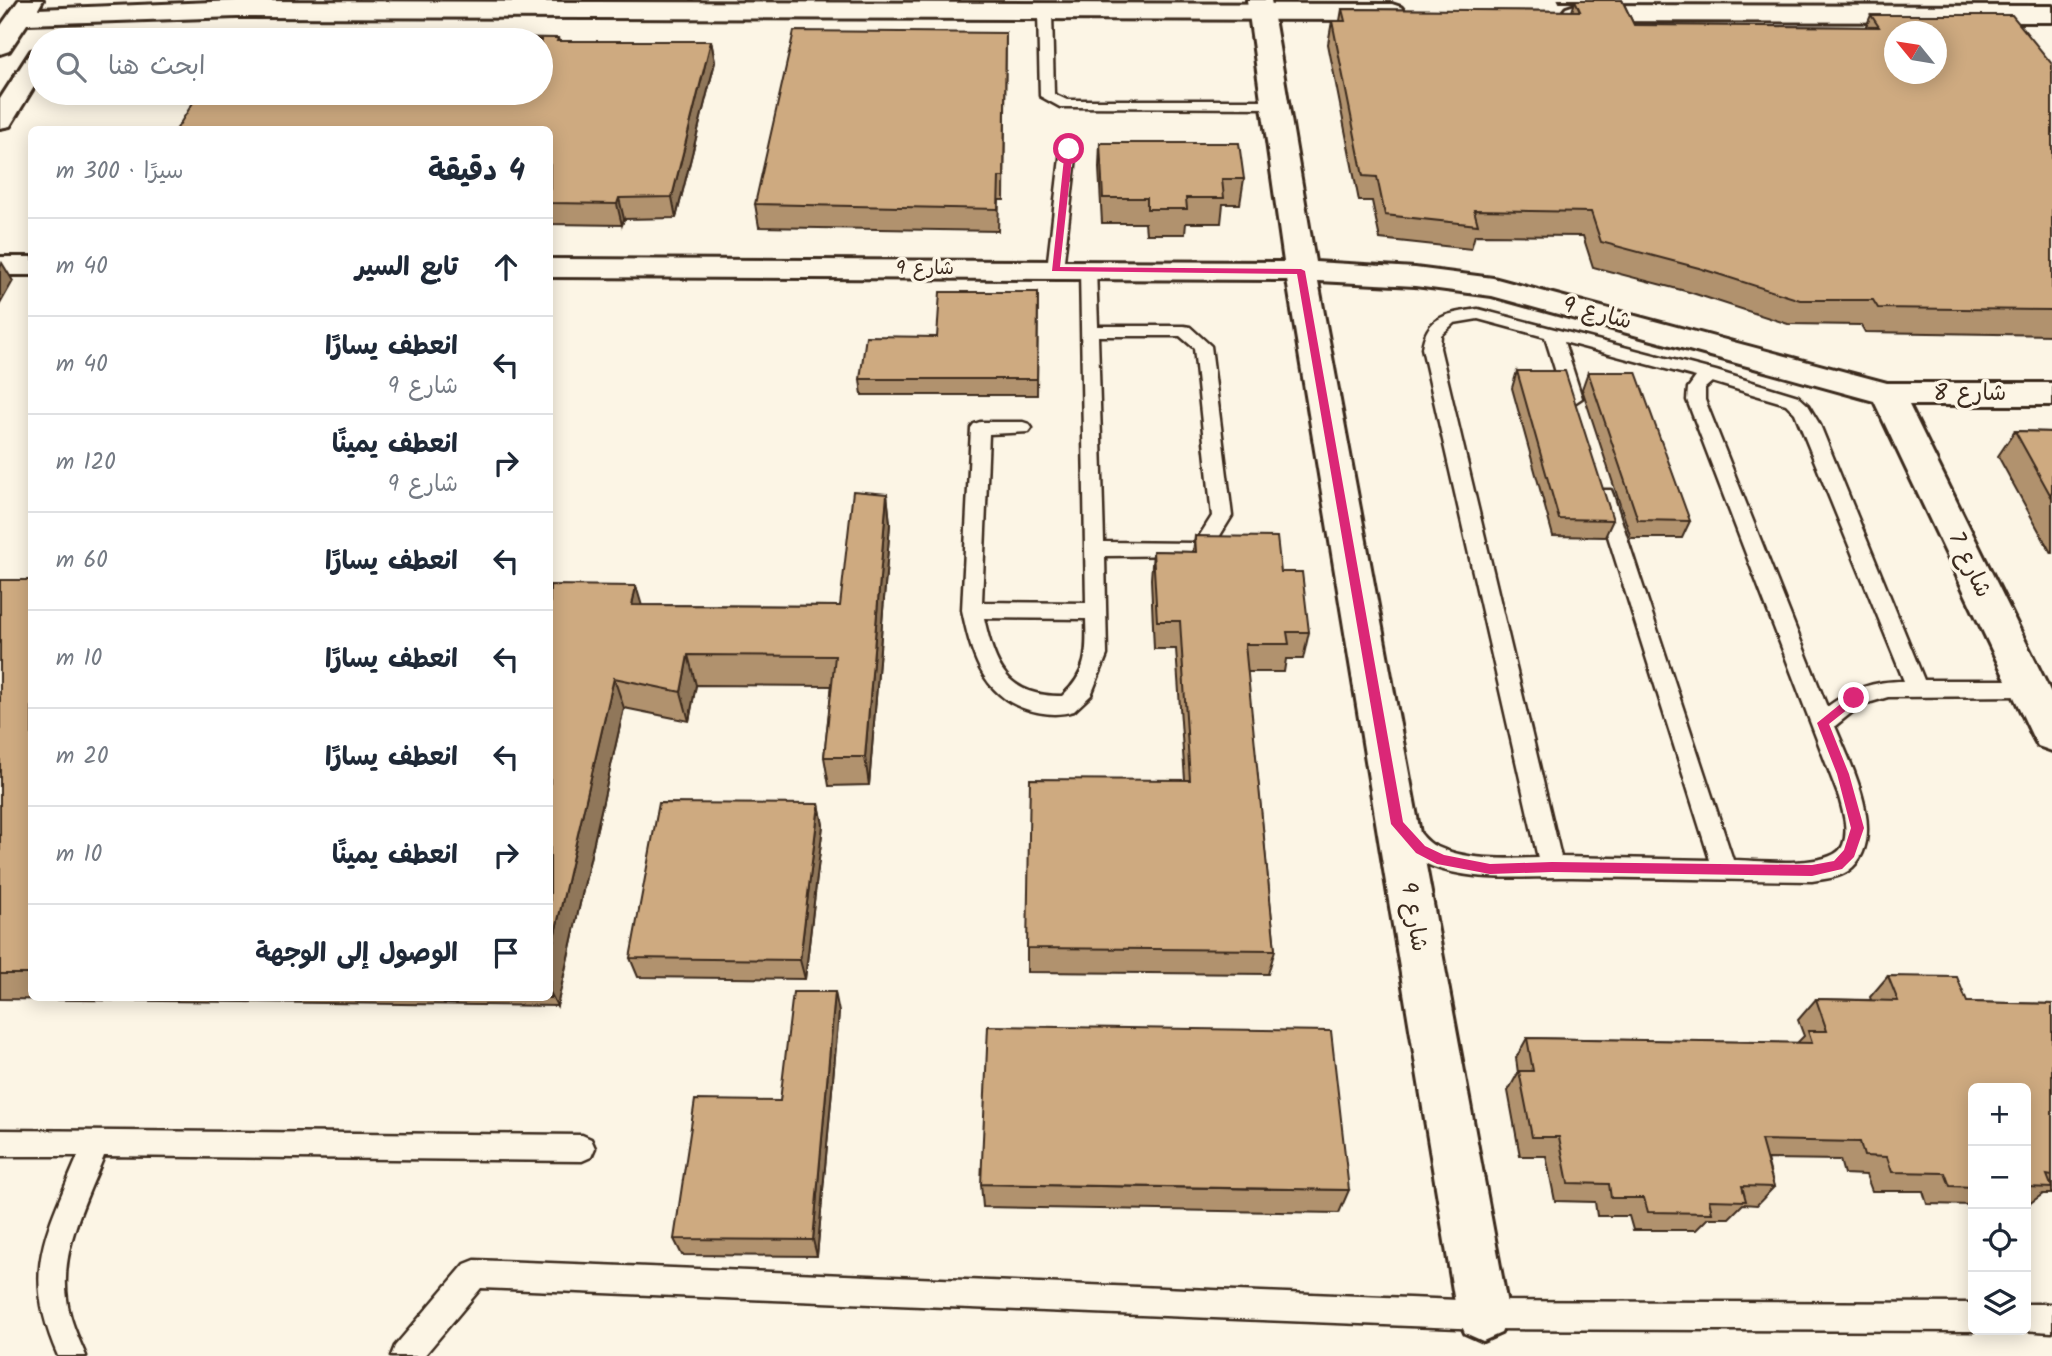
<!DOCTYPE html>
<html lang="ar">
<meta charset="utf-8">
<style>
body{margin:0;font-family:Kalam,"Playpen Sans Arabic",sans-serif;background:#f2f2f3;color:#1f2937;direction:rtl}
.controls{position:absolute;right:21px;bottom:21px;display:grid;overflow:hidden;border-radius:10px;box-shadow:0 4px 18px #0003}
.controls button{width:63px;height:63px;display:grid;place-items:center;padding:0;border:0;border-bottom:2px solid #e0e1e3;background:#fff;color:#1f2937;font:35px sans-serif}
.compass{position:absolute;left:1884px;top:21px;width:63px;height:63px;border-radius:50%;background:#fff;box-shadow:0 4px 18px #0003;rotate:300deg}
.stop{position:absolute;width:21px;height:21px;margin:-16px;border:5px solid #db2777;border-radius:50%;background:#fff}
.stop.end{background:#db2777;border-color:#fff;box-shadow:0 2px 7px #0008}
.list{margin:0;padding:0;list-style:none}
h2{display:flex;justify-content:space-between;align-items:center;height:91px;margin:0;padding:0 28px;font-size:30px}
h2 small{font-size:23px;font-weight:400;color:#747a83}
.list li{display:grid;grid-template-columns:46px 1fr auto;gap:21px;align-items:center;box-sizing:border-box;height:98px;padding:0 28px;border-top:2px solid #e0e1e3}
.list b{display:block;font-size:26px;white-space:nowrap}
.list p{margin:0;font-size:23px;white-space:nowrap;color:#747a83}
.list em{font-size:23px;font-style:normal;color:#747a83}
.icon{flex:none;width:38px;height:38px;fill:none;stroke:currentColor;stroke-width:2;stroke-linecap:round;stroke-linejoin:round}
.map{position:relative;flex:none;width:2052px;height:1356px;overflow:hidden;direction:ltr}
.search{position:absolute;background:#fff;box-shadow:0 4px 18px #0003;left:28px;top:28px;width:525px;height:77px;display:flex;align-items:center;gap:18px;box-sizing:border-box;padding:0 24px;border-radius:38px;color:#747a83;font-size:26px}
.panel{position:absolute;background:#fff;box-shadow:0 4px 18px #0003;left:28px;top:126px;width:525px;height:875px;border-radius:10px;direction:rtl}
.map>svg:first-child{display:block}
</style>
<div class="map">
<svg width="2052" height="1356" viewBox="0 0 2052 1356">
<rect width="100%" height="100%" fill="#fcf5e5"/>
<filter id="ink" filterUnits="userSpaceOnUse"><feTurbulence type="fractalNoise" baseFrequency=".0143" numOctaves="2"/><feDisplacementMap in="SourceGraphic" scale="14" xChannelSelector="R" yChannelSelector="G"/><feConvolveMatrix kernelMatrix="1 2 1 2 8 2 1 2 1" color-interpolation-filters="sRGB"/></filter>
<g filter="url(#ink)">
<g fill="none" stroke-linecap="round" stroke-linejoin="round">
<g stroke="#3b2a1e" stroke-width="5">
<g id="service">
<path d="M1045,8l7,4 2,82 13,6h209l7,4 -7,4 -216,-1 -20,-11 -2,-84z"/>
<path d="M1069,144l8,5 -14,120 -8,5 -8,-5 14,-120z"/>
<path d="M1088,264l8,5 2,57h86l6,1 21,19 21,170 -24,39 -103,1 2,99 -16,40 -17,16c-15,5 -34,3 -48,-2 -45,-15 -55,-57 -64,-99l9,-182 3,-4 6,-2h43l6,2 3,4 -3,4 -40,2 -7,168 104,1 -6,-334zM1098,336h82l14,12 18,168 -17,27 -91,-1zM984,618l102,1c1,32 2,54 -24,77 -56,0 -67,-30 -78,-78z"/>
<path d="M1478,309l238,62 82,25 10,9 12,20 104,255h104l7,2 4,6 -4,6 -7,2 -140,1 -27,8 -26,21c15,37 56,114 13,145 -10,7 -24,8 -36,10 -80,-1 -160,-3 -240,-4 -45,-1 -89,5 -132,-8 -21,-6 -39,-20 -48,-39l3,-7c20,-7 24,15 40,23 32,15 69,13 103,12l-116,-510c5,-34 27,-34 56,-39zM1478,319l67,18 19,61 9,6 9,-6 -18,-56 132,35 -8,11 -1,12 152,397c4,15 10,33 4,48 -10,25 -87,15 -110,15l-120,-365 -2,-5h-14l-2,5 115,365 -149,-3 -121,-509 1,-13 13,-12zM1712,382l74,22 9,9 109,268c-31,0 -53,8 -77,26l-122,-307v-12z"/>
<path d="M0,1130l582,5 9,4 4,9 -4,9 -9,4 -478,-5c-18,45 -44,93 -37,143 2,20 11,38 19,57h-28c-37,-84 -13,-121 20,-200h-78z"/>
<path d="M475,1260l1008,41 490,2v27h3l-3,1 -490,-2 -1002,-41 -57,68h-33l4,-10 70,-82z"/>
<path d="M2026,1304h26v28l-31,-2h5z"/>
</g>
</g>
<g stroke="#3b2a1e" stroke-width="6">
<g id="minor">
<path d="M1247,0h24l44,262 100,6 78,10 394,105h165v22h-143l143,290v56l-14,-5 -6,-11 -158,-334 -382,-105 -77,-10 -97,-5 191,1034 -8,18 -18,8 -18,-8 -8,-18 -170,-1035 -737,-3v-18l734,3z"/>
<rect x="0" y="257" width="32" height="18"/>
</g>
</g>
<g stroke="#3b2a1e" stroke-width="6">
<g id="tertiary">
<path d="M19,0h24l-5,9 199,-8 1155,3 9,3 4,5 -4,5 -9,3 -1155,-3 -210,7 -18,27 -9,3v-27z"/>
<path d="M1575,5l477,1v16l-477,-1 -9,-3 -4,-5 4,-5z"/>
<path d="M40,49v28l-30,49 -10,2v-29l31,-48z"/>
</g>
</g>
<use href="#service" fill="#fcf5e5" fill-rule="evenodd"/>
<use href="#minor" fill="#fcf5e5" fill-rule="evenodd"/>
<use href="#tertiary" fill="#fcf5e5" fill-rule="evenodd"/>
</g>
<g fill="#b1926e" stroke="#3b2a1e" stroke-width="2">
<path d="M1559,0h63l12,25 232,2 5,-12 181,49v271l-187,-3 -4,-7 -73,-1 -99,-32 -96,-25 -10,-31 -108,-1 -4,14 -91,-10 -8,-38h-13l-31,-157 4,-23h8l2,-12 230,2 3,-9h-15z"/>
<path d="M445,30l2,7 111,1 1,3h152l4,21 -39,156 -52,1 -2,6 -72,-1v-94l-191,-93z"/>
<path d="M1006,33l-2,167h-5l-1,31 -239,-4 -4,-23z"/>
<path d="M1100,143l144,36 -4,25h-17l-2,19h-35l-1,11h-39l-1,-11h-43l-3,-55z"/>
<path d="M1038,292l-1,103h-175l-2,-16 77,-42z"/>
<path d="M1517,371l96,149 -8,17 -52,-1 -41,-148z"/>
<path d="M1588,372l102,149 -8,17h-51l-49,-149z"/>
<path d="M2015,431l37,1v121h-1l-53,-97z"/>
<path d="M887,494l3,30 -21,261 -40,1 -5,-29 8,-71 -136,-1 -7,36 -65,-13 -67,298 -557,-7v-419h32v418h518v-413l92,20 198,1z"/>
<path d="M1195,536l86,36 28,60 -6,27h-17l-2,13h-37l28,278 -7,24 -241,-2v-24l158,-168 -9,-131h-22l-3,-70 2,-28 40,1z"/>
<path d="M819,804l4,21 -18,154 -167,-2 -8,-19z"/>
<path d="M1888,976l79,26 85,2v190h-9l-17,12v-118h-53v117l-46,-1 -4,-13h-51l-6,-16 -22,-1 -4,-14 -73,-1 7,28 -17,18 -14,-1 -14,14h-21l-12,12h-63l-4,-14h-32l-2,-14 -40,-1 -9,-45h-26l-12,-65 10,-18 -2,-15 11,-20 270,5 7,-7 -6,-16 18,-21 55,1 -1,-3z"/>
<path d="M839,1012l-22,244 -135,-1 -8,-16 106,-138z"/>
<path d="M981,1184l368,6 -10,23 -356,-6z"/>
</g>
<g fill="#90775a" stroke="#3b2a1e" stroke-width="2">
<path d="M711,41l4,21 -39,156 -4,-21z"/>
<path d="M619,198l5,21 -2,6 -5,-21z"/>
<path d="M2,263l11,18 -13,23v-36z"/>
<path d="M887,494l3,30 -21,261 -4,-28z"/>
<path d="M636,586l9,30 -13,-11z"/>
<path d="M688,655l8,30 -7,36 -8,-29z"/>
<path d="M614,678l10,30 -67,298 -7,-14v-37z"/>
<path d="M819,804l4,21 -18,154 -5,-19z"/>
<path d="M835,992l4,20 -22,244 -4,-16z"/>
</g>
<g fill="#ceaa80" stroke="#3b2a1e" stroke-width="2" fill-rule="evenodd">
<path d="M1575,0h47l12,25 245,2 -8,-12h141l40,49v246l-174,-2 -5,-8h-73l-101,-32 -98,-26 -10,-30 -117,-2 4,15 -93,-10 -8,-38 -14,-1 -31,-155h13l-3,-12 238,2zM1894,32h42v42h-42z"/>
<path d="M363,30h82l-3,7 116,1 -1,3h154l-39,156 -53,1 -2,6 -67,-1v-73h-374l23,-37h342v-53h-309l3,-6 124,3z"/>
<path d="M794,31l212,2 -2,144h-5l-1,32 -243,-5z"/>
<path d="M1100,143h139l5,36h-22l2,19h-38l1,11h-40v-11h-44z"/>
<path d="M940,292h98l-1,87h-177l6,-43 71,1z"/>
<path d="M1517,371h48l48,149 -54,-1z"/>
<path d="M1588,372h48l54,149 -52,-1z"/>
<path d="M2015,431l37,1v66z"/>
<path d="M853,491l34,3 -22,263h-41l11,-101 -147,-1 -7,37 -67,-14 -64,277v-370l86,1 -4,19 208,1z"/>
<path d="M1195,536l82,1 4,35h21l7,60h-22l2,12h-44l30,306 -248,-2 3,-169 160,1 -10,-159h-23l-4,-70 43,1z"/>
<rect x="0" y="580" width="32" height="394"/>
<path d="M659,803l160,1 -19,156 -170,-2z"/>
<path d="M1888,976l69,1 10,25 85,2v172l-5,-1 5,13 -26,-1v-99h-53v99l-23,-1 -5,-13 -53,-1 -5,-15 -23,-1 -4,-14 -99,-2 13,47 -32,-1 4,15 -37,-1 3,13 -64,-1 -4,-14h-33l-2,-14 -41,-1 -9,-46h-27l-13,-66h14l-6,-33 285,5 -4,-12h19l-11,-32 82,2z"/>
<path d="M793,992h42l-22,248 -139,-1 21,-139 85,1z"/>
<path d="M988,1026l343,5 18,159 -368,-6z"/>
</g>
</g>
<path fill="#db2777" d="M1069,147l4,2 -13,118 241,2 4,2 98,551 22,24 19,9 46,9 62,-2 260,3 22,-4 10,-11 7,-22 -14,-54 -20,-51 37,-30 6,5 -2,3 -29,23 20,50 15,54 -10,29 -12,12 -30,7 -260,-4 -62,2 -53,-10 -21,-11 -25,-29 -94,-550 -245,-3 13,-122z"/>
<g text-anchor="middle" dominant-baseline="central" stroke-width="7" stroke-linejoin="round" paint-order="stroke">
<g font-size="19" fill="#3b2a1e" stroke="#fcf5e5">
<text x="925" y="269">شارع 9</text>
</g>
<g font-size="23" fill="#3b2a1e" stroke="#fcf5e5">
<text transform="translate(1597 314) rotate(15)">شارع 9</text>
<text x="1970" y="394">شارع 8</text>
<text transform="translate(1969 565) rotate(64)">شارع 7</text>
<text transform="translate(1413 917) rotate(80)">شارع 9</text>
</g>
</g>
</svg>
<div class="controls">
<button>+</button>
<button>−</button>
<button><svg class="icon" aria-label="locate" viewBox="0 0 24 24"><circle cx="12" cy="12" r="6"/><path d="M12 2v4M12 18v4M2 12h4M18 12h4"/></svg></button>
<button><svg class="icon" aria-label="layers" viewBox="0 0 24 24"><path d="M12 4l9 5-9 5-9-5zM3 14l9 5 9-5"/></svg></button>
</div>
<svg class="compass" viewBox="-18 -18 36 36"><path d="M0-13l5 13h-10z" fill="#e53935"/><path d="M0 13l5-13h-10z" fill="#747a83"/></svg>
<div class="stop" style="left:1069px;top:149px"></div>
<div class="stop end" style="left:1854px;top:698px"></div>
<div class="search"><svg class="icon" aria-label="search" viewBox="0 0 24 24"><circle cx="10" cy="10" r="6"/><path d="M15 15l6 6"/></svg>ابحث هنا</div>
<section class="panel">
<h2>4 دقيقة<small>سيرًا · 300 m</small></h2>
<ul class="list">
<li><svg class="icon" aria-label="ahead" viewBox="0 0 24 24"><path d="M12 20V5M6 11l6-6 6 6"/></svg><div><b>تابع السير</b></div><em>40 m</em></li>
<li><svg class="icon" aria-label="left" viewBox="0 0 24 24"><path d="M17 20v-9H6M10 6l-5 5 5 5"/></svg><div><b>انعطف يسارًا</b><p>شارع 9</p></div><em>40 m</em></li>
<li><svg class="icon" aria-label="right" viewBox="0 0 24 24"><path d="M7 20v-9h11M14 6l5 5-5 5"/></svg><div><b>انعطف يمينًا</b><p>شارع 9</p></div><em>120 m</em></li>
<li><svg class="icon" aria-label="left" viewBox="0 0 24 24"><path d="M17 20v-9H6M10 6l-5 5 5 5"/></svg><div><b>انعطف يسارًا</b></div><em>60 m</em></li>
<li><svg class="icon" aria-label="left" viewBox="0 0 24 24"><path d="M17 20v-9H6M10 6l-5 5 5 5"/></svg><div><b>انعطف يسارًا</b></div><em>10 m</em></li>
<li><svg class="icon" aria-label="left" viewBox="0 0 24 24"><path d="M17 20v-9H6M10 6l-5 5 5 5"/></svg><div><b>انعطف يسارًا</b></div><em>20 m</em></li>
<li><svg class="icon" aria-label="right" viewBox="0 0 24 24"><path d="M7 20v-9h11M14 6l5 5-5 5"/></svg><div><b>انعطف يمينًا</b></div><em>10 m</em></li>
<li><svg class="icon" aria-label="arrive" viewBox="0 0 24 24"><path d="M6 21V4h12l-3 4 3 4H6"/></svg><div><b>الوصول إلى الوجهة</b></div></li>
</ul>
</section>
</div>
